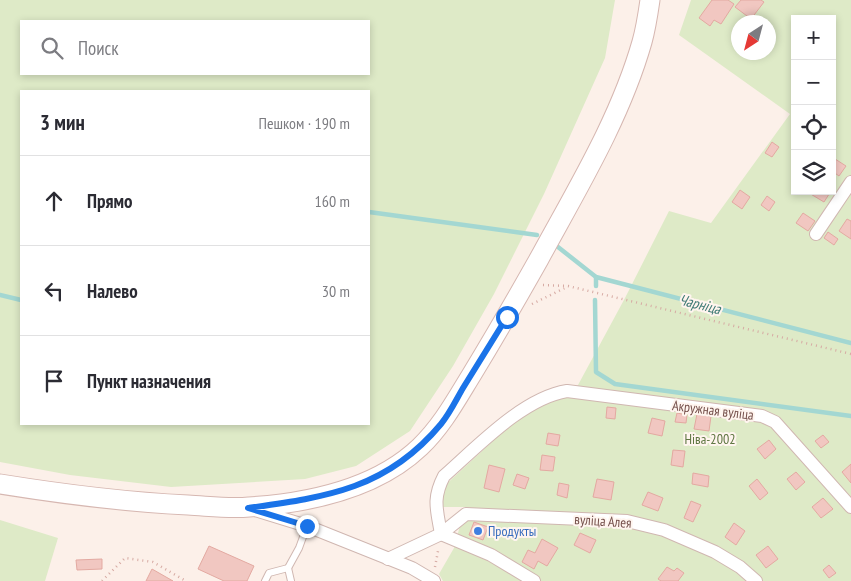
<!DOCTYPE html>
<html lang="ru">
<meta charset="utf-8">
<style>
body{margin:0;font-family:"PT Sans Narrow",sans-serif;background:#f7f7f7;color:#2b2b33}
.controls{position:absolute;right:15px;top:15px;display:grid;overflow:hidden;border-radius:0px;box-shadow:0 2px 8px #0003}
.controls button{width:45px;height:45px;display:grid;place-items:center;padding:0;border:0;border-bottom:1px solid #e1e1e2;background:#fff;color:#2b2b33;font:25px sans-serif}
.compass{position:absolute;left:731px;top:15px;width:45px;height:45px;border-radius:50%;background:#fff;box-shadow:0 2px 8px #0003;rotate:216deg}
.stop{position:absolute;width:15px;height:15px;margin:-11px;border:4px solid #1a73e8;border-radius:50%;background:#fff}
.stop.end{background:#1a73e8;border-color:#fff;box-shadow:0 1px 5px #0008}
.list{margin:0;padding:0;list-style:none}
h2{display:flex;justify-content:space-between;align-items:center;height:65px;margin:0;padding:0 20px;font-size:21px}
h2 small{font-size:16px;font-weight:400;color:#7c7c81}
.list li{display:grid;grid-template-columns:32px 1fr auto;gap:15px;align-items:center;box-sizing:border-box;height:90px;padding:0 20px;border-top:1px solid #e1e1e2}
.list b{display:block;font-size:19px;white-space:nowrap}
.list em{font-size:16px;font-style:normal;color:#7c7c81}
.icon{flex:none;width:28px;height:28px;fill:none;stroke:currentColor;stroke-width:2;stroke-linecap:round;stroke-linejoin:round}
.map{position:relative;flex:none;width:851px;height:581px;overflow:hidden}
.search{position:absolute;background:#fff;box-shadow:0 2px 8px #0003;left:20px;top:20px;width:350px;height:55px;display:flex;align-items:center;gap:12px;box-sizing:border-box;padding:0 18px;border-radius:0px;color:#7c7c81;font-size:19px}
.panel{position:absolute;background:#fff;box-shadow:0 2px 8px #0003;left:20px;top:90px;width:350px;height:335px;border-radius:0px}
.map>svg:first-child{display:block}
</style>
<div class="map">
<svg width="851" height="581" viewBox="0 0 851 581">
<rect width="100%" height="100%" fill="#fcf0e9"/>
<g fill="#deeac7" fill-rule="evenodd">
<path d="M0,0h615l-10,58 -61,136 -50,100 -41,72 -43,65 -54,35 -51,13 -134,8 -101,-12 -70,-13zM369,21v53h-348v-53zM21,91h348v333h-348z"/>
<path d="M691,0h160v581h-408l-4,-7 15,-26 11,-41h-22l-2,-18 96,-89 41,-15 47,-87 44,-87 42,12 79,-109 -111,-79zM795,19h37v172h-37zM738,22h30v30h-30z"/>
<path d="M0,520l58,18 -13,43h-45z"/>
</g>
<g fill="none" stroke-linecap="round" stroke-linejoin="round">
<g stroke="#a3d7d2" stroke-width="4.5">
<path d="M369,212l168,23"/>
<path d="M558,247l38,30 255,66"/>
<path d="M596,286v-9"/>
<path d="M0,295l21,5"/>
<path d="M595,300l1,72 19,12 236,32"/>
</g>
</g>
<g fill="#f1c7c1" stroke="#e3a9a1">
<path d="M712,0h16l6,4 -13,20 -7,-4 -4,6 -11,-8z"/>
<path d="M741,0h20l3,2 -13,17 -16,-12z"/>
<path d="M772,142l7,5 -7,10 -7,-4z"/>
<path d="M832,157l14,9 -7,10 -7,-5z"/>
<path d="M740,190l10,7 -8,12 -10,-7z"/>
<path d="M810,191h21l-7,11 -15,-9z"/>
<path d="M767,196l8,6 -6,9 -8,-6z"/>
<path d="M803,213l12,8 -7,10 -12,-8z"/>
<path d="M847,219l4,2v18l-12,-8z"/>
<path d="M828,232l10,7 -4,6 -10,-7z"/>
<path d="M607,407l9,1 -1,11 -9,-1z"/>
<path d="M677,413l10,2 -1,8 -11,-1z"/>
<path d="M697,414l14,2 -2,15 -15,-2z"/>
<path d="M652,418l13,3 -3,15 -14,-3z"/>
<path d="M548,433l12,2 -2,11 -12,-2z"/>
<path d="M823,435l6,7 -8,6 -6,-7z"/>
<path d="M769,440l7,9 -11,10 -8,-10z"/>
<path d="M673,450l12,1 -2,16 -12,-2z"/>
<path d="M542,455l13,2 -2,14 -13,-1z"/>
<path d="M851,464v19l-9,-11z"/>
<path d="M489,465l16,4 -6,23 -15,-4z"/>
<path d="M796,472l9,10 -9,8 -9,-11z"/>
<path d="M693,473l16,3 -1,11 -16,-3z"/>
<path d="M517,474l12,4 -4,11 -12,-4z"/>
<path d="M597,479l17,3 -3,18 -18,-3z"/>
<path d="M757,479l11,14 -8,7 -11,-14z"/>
<path d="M559,483l10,2 -2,13 -10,-3z"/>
<path d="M648,492l15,6 -5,13 -16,-6z"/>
<path d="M823,498l10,11 -12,9 -9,-11z"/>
<path d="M691,501l10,4 -8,17 -9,-4z"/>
<path d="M474,522l14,5 -5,13 -14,-5z"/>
<path d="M734,523l11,8 -9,14 -11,-8z"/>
<path d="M580,533l16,7 -6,13 -16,-8z"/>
<path d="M542,539l16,9 -11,18 -9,-5 -4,8 -12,-7 6,-12 7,3z"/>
<path d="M209,546l45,20 -7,15h-23l-26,-12z"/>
<path d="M768,546l10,13 -12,9 -10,-13z"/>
<path d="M102,559v10l-25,1 -1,-10z"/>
<path d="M829,565l7,8 -7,5 -6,-8z"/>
<path d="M667,567l7,4 3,-3 7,5 -6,8h-17l-3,-2z"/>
<path d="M152,569l21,12h-27z"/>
</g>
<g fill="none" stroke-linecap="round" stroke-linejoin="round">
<g stroke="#d0b7b1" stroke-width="8">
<g id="lane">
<path d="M288,568l3,13"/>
<path d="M265,581l4,-8 19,-5 11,-20 8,-22"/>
</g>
</g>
<g stroke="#d0b7b1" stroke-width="14">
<g id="street">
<path d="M816,234l35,-52"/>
<path d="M255,510l52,16 105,42 22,13"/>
<path d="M388,559l53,-25 25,-20 161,7 37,9 51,22 25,15 16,14"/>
<path d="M534,581l-43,-26 -50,-21c-4,-24 -9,-35 3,-58 33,-29 79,-78 123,-85l195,25 13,6 76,85"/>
</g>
</g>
<g stroke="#d6b7b1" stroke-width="21">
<path id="secondary" d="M0,484c62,10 125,18 188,21 20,1 41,4 61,2 59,-4 127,-18 171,-60 22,-21 36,-47 52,-73 23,-38 45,-76 67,-115 38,-70 81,-140 103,-217 4,-14 6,-28 8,-42"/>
</g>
<g stroke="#d6aaa3" stroke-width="2.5" stroke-dasharray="1 4" stroke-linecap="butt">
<path d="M543,285l25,1 283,68"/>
<path d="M532,304l35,-17"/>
<path d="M435,567l3,-16"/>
<path d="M102,581l23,-23 28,4 33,19"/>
</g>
<use href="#lane" stroke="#fff" stroke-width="6"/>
<use href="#street" stroke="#fff" stroke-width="12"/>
<use href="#secondary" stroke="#fff" stroke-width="19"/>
</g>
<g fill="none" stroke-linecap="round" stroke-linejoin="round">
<path stroke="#1a73e8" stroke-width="6" d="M307,526l-59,-18c79,-11 139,-19 193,-84 9,-11 15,-24 22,-36 15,-24 30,-48 44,-71"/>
</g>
<circle fill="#3f7fe0" stroke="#fff5ef" stroke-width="2" cx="478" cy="531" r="5"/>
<g text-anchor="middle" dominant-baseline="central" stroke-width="4" stroke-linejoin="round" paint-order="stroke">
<g font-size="14" fill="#76514c" stroke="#fff5ef">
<text transform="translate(713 410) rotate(7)">Акружная вуліца</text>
<text transform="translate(603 521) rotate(4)">вуліца Алея</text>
</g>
<g font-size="14" fill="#5e7641" stroke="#fff5ef">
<text x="710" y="439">Ніва-2002</text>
</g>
<g font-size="14" fill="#366cbe" stroke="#fff5ef" text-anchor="start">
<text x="488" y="531">Продукты</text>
</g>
<g font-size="15" font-style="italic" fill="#407b76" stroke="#fff5ef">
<text transform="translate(700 304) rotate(14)">Чарніца</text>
</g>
</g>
</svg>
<div class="controls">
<button>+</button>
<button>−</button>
<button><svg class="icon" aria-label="locate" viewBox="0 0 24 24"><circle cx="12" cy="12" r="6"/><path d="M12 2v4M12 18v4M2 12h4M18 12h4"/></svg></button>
<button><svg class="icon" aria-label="layers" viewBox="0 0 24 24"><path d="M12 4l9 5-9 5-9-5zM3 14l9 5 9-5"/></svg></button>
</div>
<svg class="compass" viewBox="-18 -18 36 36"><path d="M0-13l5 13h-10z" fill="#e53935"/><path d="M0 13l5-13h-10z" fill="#7c7c81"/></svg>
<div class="stop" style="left:507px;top:317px"></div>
<div class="stop end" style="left:307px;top:526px"></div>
<div class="search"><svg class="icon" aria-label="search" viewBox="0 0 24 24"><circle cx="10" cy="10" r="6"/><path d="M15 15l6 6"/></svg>Поиск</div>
<section class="panel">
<h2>3 мин<small>Пешком · 190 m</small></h2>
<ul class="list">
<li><svg class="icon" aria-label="ahead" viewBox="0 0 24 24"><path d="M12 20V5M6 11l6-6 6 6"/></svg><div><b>Прямо</b></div><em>160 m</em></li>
<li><svg class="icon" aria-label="left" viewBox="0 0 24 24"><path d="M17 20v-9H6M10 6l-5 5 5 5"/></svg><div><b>Налево</b></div><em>30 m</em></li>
<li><svg class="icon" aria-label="arrive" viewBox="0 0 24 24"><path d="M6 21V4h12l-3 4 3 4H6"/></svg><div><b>Пункт назначения</b></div></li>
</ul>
</section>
</div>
